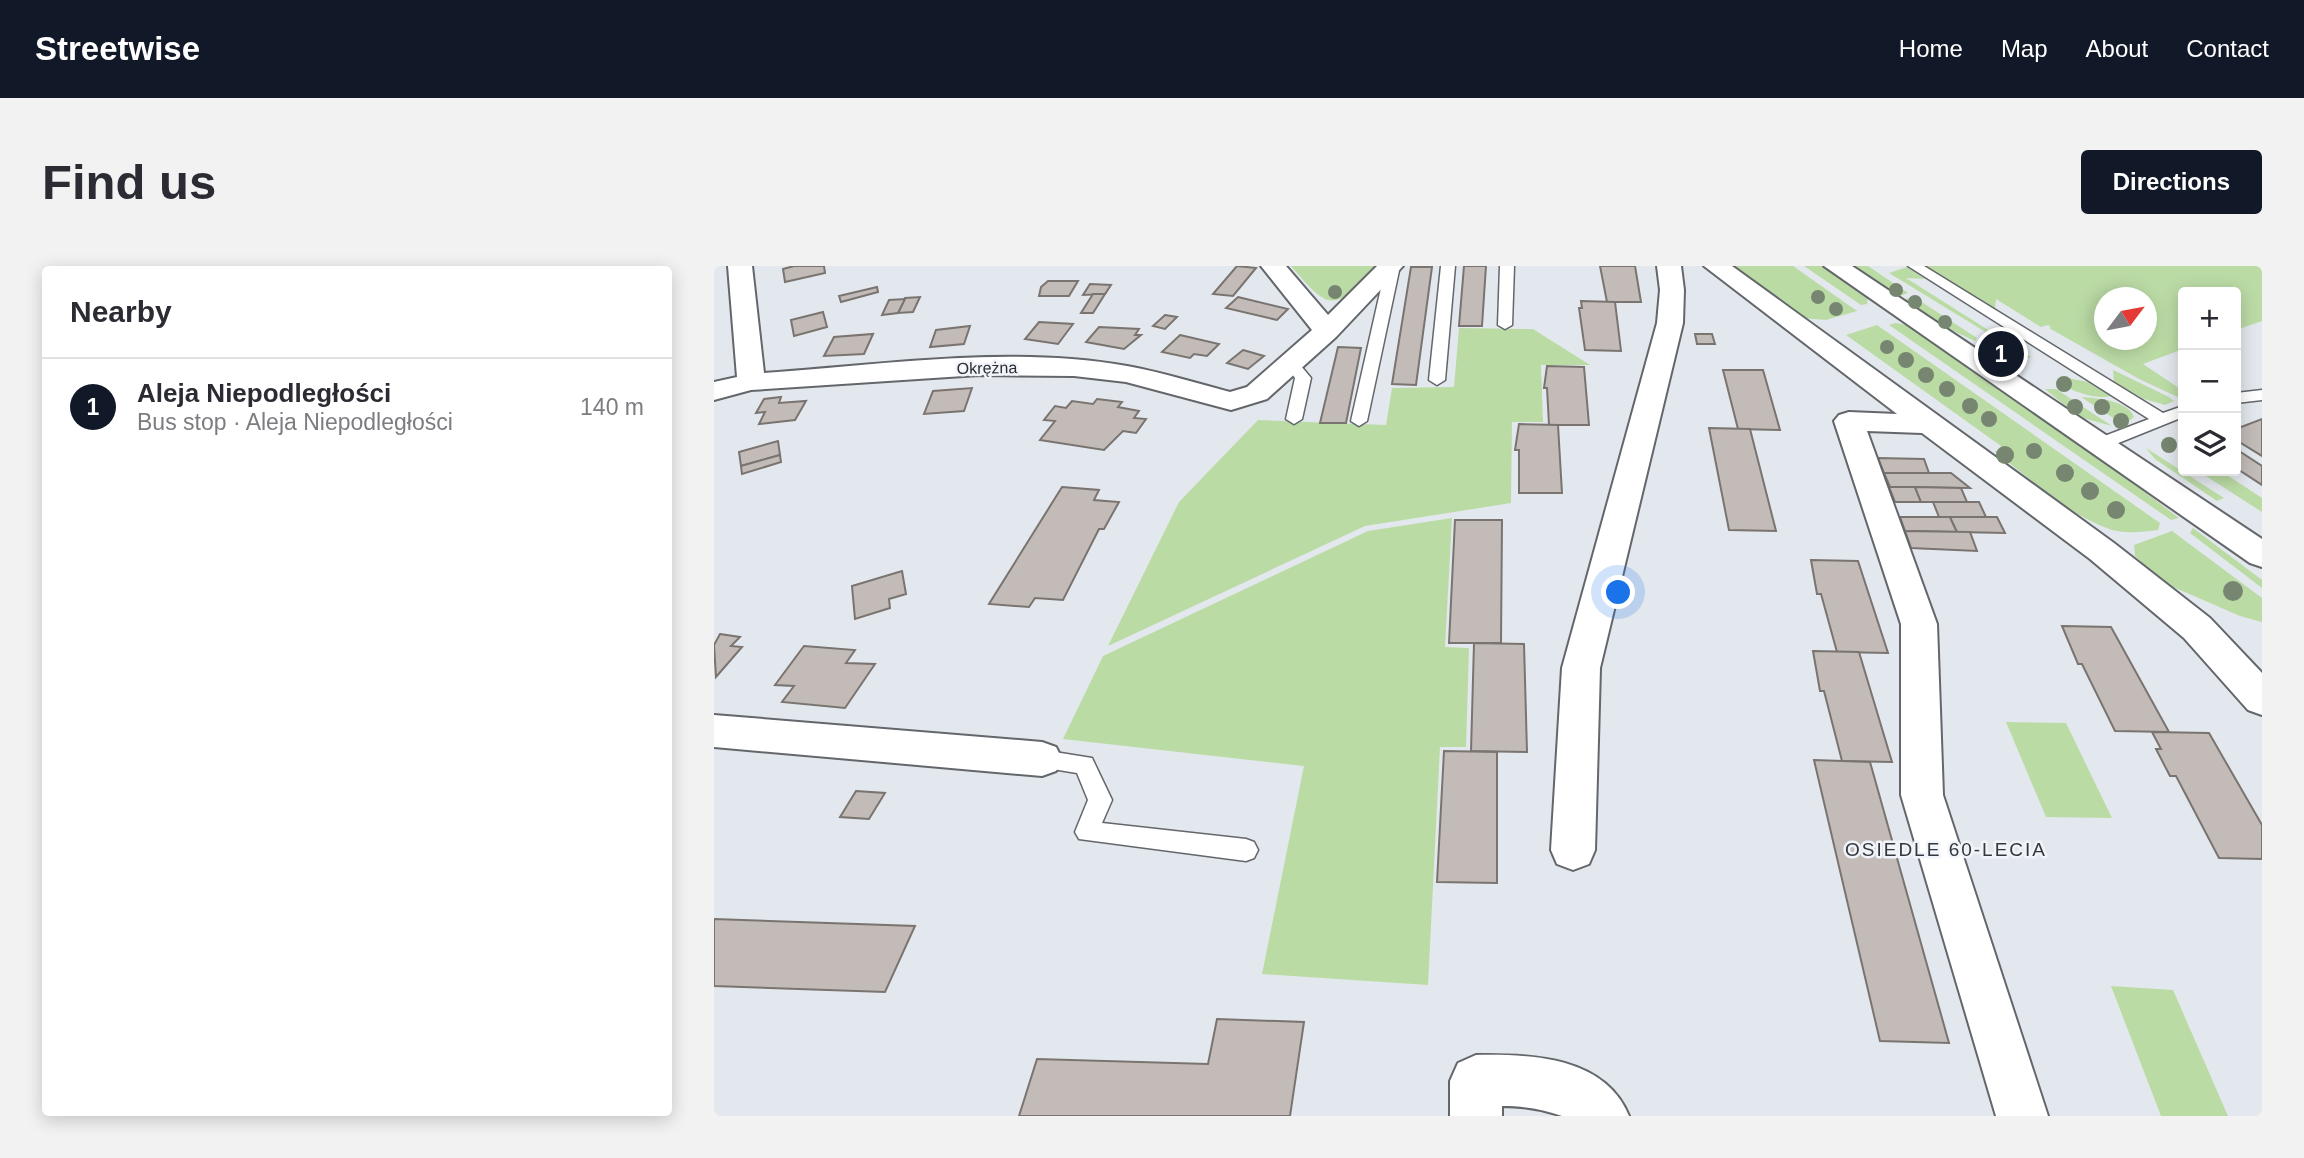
<!DOCTYPE html>
<meta charset="utf-8">
<style>
body{margin:0;font-family:Helvetica,sans-serif;background:#f2f2f3;color:#2b2b33}
.controls{position:absolute;right:21px;top:21px;display:grid;overflow:hidden;border-radius:7px;box-shadow:0 4px 18px #0003}
.controls button{width:63px;height:63px;display:grid;place-items:center;padding:0;border:0;border-bottom:2px solid #e1e1e2;background:#fff;color:#2b2b33;font:35px sans-serif}
.compass{position:absolute;left:1380px;top:21px;width:63px;height:63px;border-radius:50%;background:#fff;box-shadow:0 4px 18px #0003;rotate:58deg}
.you{position:absolute;left:905px;top:327px;width:24px;height:24px;margin:-18px;border:5px solid #fff;border-radius:50%;background:#1a73e8;box-shadow:0 0 0 10px #1a73e833}
.badge{display:grid;place-items:center;width:46px;height:46px;border-radius:50%;background:#111827;color:#fff;font-size:23px;font-weight:700}
.pin{position:absolute;translate:-50% -50%;border:4px solid #fff;box-shadow:0 2px 7px #0006}
.list{margin:0;padding:0;list-style:none}
h2{display:flex;justify-content:space-between;align-items:center;height:91px;margin:0;padding:0 28px;font-size:30px}
h2 small{font-size:23px;font-weight:400;color:#7c7c81}
.list li{display:grid;grid-template-columns:46px 1fr auto;gap:21px;align-items:center;box-sizing:border-box;height:98px;padding:0 28px;border-top:2px solid #e1e1e2}
.list b{display:block;font-size:26px;white-space:nowrap}
.list p{margin:0;font-size:23px;white-space:nowrap;color:#7c7c81}
.list em{font-size:23px;font-style:normal;color:#7c7c81}
.icon{flex:none;width:38px;height:38px;fill:none;stroke:currentColor;stroke-width:2;stroke-linecap:round;stroke-linejoin:round}
.map{position:relative;flex:none;width:1548px;height:850px;overflow:hidden;border-radius:7px}
header{display:flex;align-items:center;gap:42px;box-sizing:border-box;height:98px;padding:0 35px;background:#111827;color:#fff}
header strong{font-size:33px}
nav{display:flex;gap:38px;margin-inline-start:auto;font-size:24px}
.intro{display:flex;align-items:center;justify-content:space-between;box-sizing:border-box;height:168px;padding:0 42px}
h1{margin:0;font-size:49px}
.button{padding:18px 32px;border-radius:7px;background:#111827;color:#fff;font-size:24px;font-weight:700}
main{display:flex;gap:42px;padding:0 42px}
aside{flex:1;background:#fff;border-radius:7px;box-shadow:0 4px 18px #0003}
.map>svg:first-child{display:block}
</style>
<header>
<strong>Streetwise</strong>
<nav><a>Home</a><a>Map</a><a>About</a><a>Contact</a></nav>
</header>
<div class="intro"><h1>Find us</h1><a class="button">Directions</a></div>
<main>
<aside>
<h2>Nearby<small></small></h2>
<ul class="list">
<li><span class="badge">1</span><div><b>Aleja Niepodległości</b><p>Bus stop · Aleja Niepodległości</p></div><em>140 m</em></li>
</ul>
</aside>
<div class="map">
<svg width="1548" height="850" viewBox="0 0 1548 850">
<rect width="100%" height="100%" fill="#e3e8ee"/>
<g fill="#bbdba5" fill-rule="evenodd">
<path d="M577,0h87c-44,42 -45,50 -87,0z"/>
<path d="M1015,0h64l64,45 -31,9 -25,-2z"/>
<path d="M1090,0h18l46,31 -1,7 -6,1z"/>
<path d="M1136,0h18l40,27 -12,4z"/>
<path d="M1211,0h337v55l-26,9v-38h-53v57l-40,15 39,26v9l-43,-20 -90,-51 2,-1 -3,-2 -7,2 -45,-28 -1,10zM1391,32h42v42h-42z"/>
<path d="M1193,1l18,12 -19,-1 125,79 -3,1 -139,-85z"/>
<path d="M1200,31l63,41 -2,3 -41,-19 -33,-22z"/>
<path d="M1181,57l12,2 134,89 138,104 -8,2 -282,-195z"/>
<path d="M1163,59l283,198 -2,7c-16,2 -34,4 -49,-1 -42,-15 -79,-51 -114,-77l6,-6 -155,-111z"/>
<path d="M745,62l74,1 57,36h-49l2,57h-31l-1,81 -146,23 -257,120 71,-144 79,-82 128,5 6,-37 62,-1z"/>
<path d="M1389,99l66,32 5,4 -9,4 -21,-6 -30,-17 -1,-12z"/>
<path d="M1348,111l26,5 23,14c-13,4 -39,-4 -51,-13z"/>
<path d="M1331,123h11l56,37 -33,-9z"/>
<path d="M1367,131c16,1 46,3 53,20l-10,8z"/>
<path d="M1432,182l78,50 -7,3 -62,-42z"/>
<path d="M1484,205h23l41,27v14z"/>
<path d="M738,252l-7,129 24,1 -3,99h-26l-12,238 -166,-11 42,-208 -241,-27 40,-83 265,-125z"/>
<path d="M1479,262l69,52v8l-72,-55z"/>
<path d="M1458,265l90,67v24l-22,-6 -76,-33 -29,-27 -1,-11z"/>
<path d="M1292,456l60,1 46,95 -66,-1z"/>
<path d="M1397,720l62,4 55,126h-67z"/>
</g>
<g fill="#c2bbb8" stroke="#7a7470" stroke-width="2">
<path d="M80,0h30l1,7 -40,9 -2,-13z"/>
<path d="M523,0l19,2 -23,28 -20,-2z"/>
<path d="M750,0h22l-4,60h-23z"/>
<path d="M886,0h35l6,36h-34z"/>
<path d="M697,1h21l-16,118 -24,-1z"/>
<path d="M334,15h30l-9,15h-30l2,-9z"/>
<path d="M376,18l21,1 -6,9 -22,1z"/>
<path d="M163,21l1,5 -37,10 -2,-6z"/>
<path d="M379,28h12l-12,19h-12z"/>
<path d="M206,31l-7,15 -15,1 7,-15z"/>
<path d="M524,31l50,12 -11,11 -51,-12z"/>
<path d="M191,33l-7,14 -16,2 7,-15z"/>
<path d="M867,35l34,1 6,49 -36,-1 -6,-42h3z"/>
<path d="M109,46l4,15 -33,9 -3,-16z"/>
<path d="M451,49l12,2 -12,12 -12,-3z"/>
<path d="M325,56l34,2 -15,20 -33,-5z"/>
<path d="M256,60l-6,18 -34,3 6,-17z"/>
<path d="M385,61l40,2 -4,6h6l-17,14 -38,-7z"/>
<path d="M159,68l-9,20 -40,2 10,-19z"/>
<path d="M981,68h17l3,10h-18z"/>
<path d="M466,69l39,9 -12,12 -13,-2 -4,4 -28,-6z"/>
<path d="M624,81l23,1 -15,75h-26z"/>
<path d="M529,84l21,6 -16,13 -21,-6z"/>
<path d="M833,100l37,1 5,58h-40l-2,-37h-3z"/>
<path d="M1009,104h40l17,60 -42,-1z"/>
<path d="M258,122l-8,23 -40,3 9,-23z"/>
<path d="M67,131l-2,6 27,-2 -11,19 -36,4 6,-12 -9,1 8,-14z"/>
<path d="M383,133l25,3 -4,5 21,4 -5,7 12,1 -10,14 -13,-2 -19,19 -64,-10 15,-19 -11,-1 11,-14 11,2 6,-7 21,3z"/>
<path d="M1548,153v37l-26,-16v-11z"/>
<path d="M805,158l39,1 4,68h-43v-43h-4z"/>
<path d="M995,162l41,1 26,102 -47,-1z"/>
<path d="M64,175l2,14 -39,11 -2,-14z"/>
<path d="M1522,183l26,17v19l-26,-17z"/>
<path d="M66,189l1,7 -39,12 -1,-8z"/>
<path d="M1164,192l46,1 5,14h-45z"/>
<path d="M1170,207h67l19,15 -80,-1z"/>
<path d="M348,221l37,3 -5,10 25,2 -15,27h-5l-36,71 -28,-2 -6,9 -40,-3z"/>
<path d="M1175,221h26l6,15h-26z"/>
<path d="M1201,221l46,1 6,14h-46z"/>
<path d="M1219,236h46l7,15h-47z"/>
<path d="M1186,251h50l7,15 -52,-1z"/>
<path d="M1236,251h47l8,16 -48,-1z"/>
<path d="M741,254h47l-1,123h-52z"/>
<path d="M1191,265l65,1 7,19 -66,-3z"/>
<path d="M1097,294l47,1 30,92 -51,-1 -16,-58h-4z"/>
<path d="M188,305l4,23 -17,5 1,9 -35,11 -3,-33z"/>
<path d="M1348,360l49,1 58,105 -54,-1 -33,-67h-4z"/>
<path d="M6,368l20,3 -9,9 11,1 -26,30 -2,-32z"/>
<path d="M760,377l50,1 3,108 -56,-1z"/>
<path d="M90,380l51,4 -9,13 29,1 -30,44 -63,-6 12,-16 -19,-1z"/>
<path d="M1099,385l46,1 33,110 -50,-1 -18,-70h-4z"/>
<path d="M1438,466l57,1 53,92v34l-43,-1 -43,-82h-6l-14,-27h5z"/>
<path d="M730,485l53,1v131l-60,-1z"/>
<path d="M1100,494l56,2 79,281 -69,-2z"/>
<path d="M142,525l29,2 -16,26 -29,-2z"/>
<path d="M0,653l201,7 -30,66 -171,-6z"/>
<path d="M503,753l87,3 -14,94h-271l18,-57 171,5z"/>
</g>
<g fill="none" stroke-linecap="round" stroke-linejoin="round">
<g stroke="#63666b" stroke-width="3">
<g id="service">
<path d="M672,0h14l-33,155 -8,5 -8,-5z"/>
<path d="M727,0h14l-10,114 -8,5 -8,-5z"/>
<path d="M786,0h14l-2,59 -7,4 -7,-4z"/>
<path d="M1194,0h16l239,147 20,-7v11l-77,31h-12v-8l55,-21z"/>
<path d="M577,93l5,1 15,18 -9,41 -8,5 -8,-5 9,-41 -11,-15z"/>
<path d="M1548,124v10l-26,3v-10z"/>
<path d="M328,484l50,8 20,42 -10,23 144,16 8,3 4,8 -4,8 -8,3 -167,-22 -4,-7 13,-32 -11,-27 -43,-7 -3,-7 3,-7z"/>
</g>
</g>
<g stroke="#63666b" stroke-width="4">
<g id="minor">
<path d="M14,0h24l12,107c117,-8 247,-28 363,-7 34,6 69,17 103,26l17,-5 65,-57 -51,-64h25l42,49 49,-49h26l-67,71 -69,62 -36,11 -105,-28 -52,-6 -95,-1 -228,15 -37,10v-18l23,-5z"/>
<path d="M943,0h24l3,24 -1,33 -83,345 -5,182 -6,14 -16,6 -16,-6 -6,-14 11,-182 95,-345 3,-33z"/>
<path d="M990,0h28l382,277 96,75 52,55v42l-14,-5 -64,-72 -94,-79 -168,-126 -55,-2 70,193 6,171 105,321h-52l-95,-321v-171l-67,-203 5,-6 10,-3 48,2z"/>
<path d="M0,449l328,27 14,5 6,12 -6,12 -14,5 -328,-29z"/>
<path d="M762,789c56,-1 129,2 153,61 -16,0 -52,0 -67,0 -20,-7 -38,-10 -60,-10v10h-52v-35l8,-18z"/>
</g>
</g>
<g stroke="#63666b" stroke-width="4">
<path id="tertiary" d="M1110,0h28l410,273v28l-12,-4z"/>
</g>
<use href="#service" fill="#fff" fill-rule="evenodd"/>
<use href="#minor" fill="#fff" fill-rule="evenodd"/>
<use href="#tertiary" fill="#fff" fill-rule="evenodd"/>
</g>
<g fill="#778670">
<circle cx="1182" cy="24" r="7"/>
<circle cx="621" cy="26" r="7"/>
<circle cx="1104" cy="31" r="7"/>
<circle cx="1201" cy="36" r="7"/>
<circle cx="1122" cy="43" r="7"/>
<circle cx="1231" cy="56" r="7"/>
<circle cx="1173" cy="81" r="7"/>
<circle cx="1192" cy="94" r="8"/>
<circle cx="1212" cy="109" r="8"/>
<circle cx="1350" cy="118" r="8"/>
<circle cx="1233" cy="123" r="8"/>
<circle cx="1256" cy="140" r="8"/>
<circle cx="1361" cy="141" r="8"/>
<circle cx="1388" cy="141" r="8"/>
<circle cx="1275" cy="153" r="8"/>
<circle cx="1407" cy="155" r="8"/>
<circle cx="1455" cy="179" r="8"/>
<circle cx="1320" cy="185" r="8"/>
<circle cx="1291" cy="189" r="9"/>
<circle cx="1351" cy="207" r="9"/>
<circle cx="1376" cy="225" r="9"/>
<circle cx="1402" cy="244" r="9"/>
<circle cx="1519" cy="325" r="10"/>
</g>
<g text-anchor="middle" dominant-baseline="central" stroke-width="5" stroke-linejoin="round" paint-order="stroke">
<g font-size="16" fill="#2b2d2f" stroke="#f1f5fb">
<text transform="translate(273 102) rotate(-1)">Okrężna</text>
</g>
<g font-size="19" letter-spacing="2" fill="#34373c" stroke="#f1f5fb">
<text x="1232" y="583">OSIEDLE 60-LECIA</text>
</g>
</g>
</svg>
<div class="controls">
<button>+</button>
<button>−</button>
<button><svg class="icon" aria-label="layers" viewBox="0 0 24 24"><path d="M12 4l9 5-9 5-9-5zM3 14l9 5 9-5"/></svg></button>
</div>
<svg class="compass" viewBox="-18 -18 36 36"><path d="M0-13l5 13h-10z" fill="#e53935"/><path d="M0 13l5-13h-10z" fill="#7c7c81"/></svg>
<div class="you"></div>
<div class="pin badge" style="left:1287px;top:88px">1</div>
</div>
</main>
